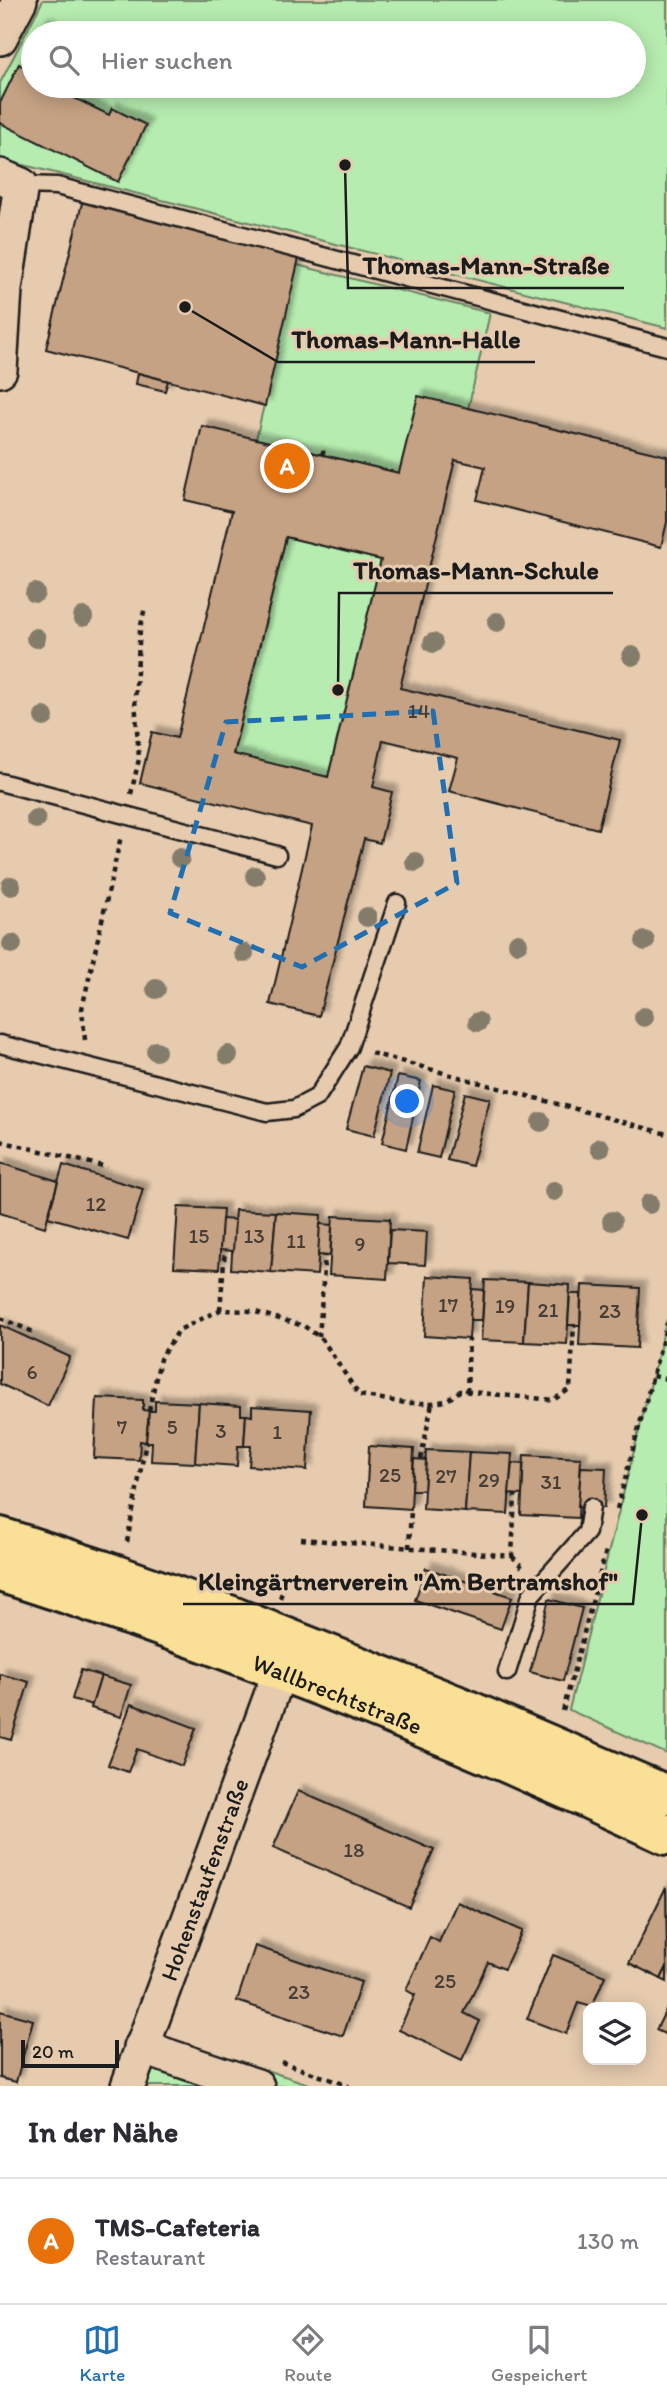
<!DOCTYPE html>
<html lang="de">
<meta charset="utf-8">
<style>
body{margin:0;font-family:Itim,sans-serif;background:#f7f7f7;color:#2b2b33}
.controls{position:absolute;right:21px;bottom:21px;display:grid;overflow:hidden;border-radius:14px;box-shadow:0 4px 18px #0003}
.controls button{width:63px;height:63px;display:grid;place-items:center;padding:0;border:0;border-bottom:2px solid #e1e1e2;background:#fff;color:#2b2b33;font:35px sans-serif}
.scale{position:absolute;left:21px;bottom:18px;width:98px;box-sizing:border-box;padding-left:7px;border:4px solid #1c1c1c;border-top:0;font-size:19px;line-height:24px;white-space:nowrap;color:#1c1c1c;-webkit-text-stroke:5px #e6cbae;paint-order:stroke}
.you{position:absolute;left:408px;top:1102px;width:24px;height:24px;margin:-18px;border:5px solid #fff;border-radius:50%;background:#1a73e8;box-shadow:0 0 0 10px #1a73e833}
.badge{display:grid;place-items:center;width:46px;height:46px;border-radius:50%;background:#1f6fb2;color:#fff;font-size:23px;font-weight:700}
.pin{position:absolute;translate:-50% -50%;border:4px solid #fff;box-shadow:0 2px 7px #0006}
.list{margin:0;padding:0;list-style:none}
h2{display:flex;justify-content:space-between;align-items:center;height:91px;margin:0;padding:0 28px;font-size:30px}
h2 small{font-size:23px;font-weight:400;color:#7c7c81}
.list li{display:grid;grid-template-columns:46px 1fr auto;gap:21px;align-items:center;box-sizing:border-box;height:126px;padding:0 28px;border-top:2px solid #e1e1e2}
.list b{display:block;font-size:26px;white-space:nowrap}
.list p{margin:0;font-size:23px;white-space:nowrap;color:#7c7c81}
.list em{font-size:23px;font-style:normal;color:#7c7c81}
.icon{flex:none;width:38px;height:38px;fill:none;stroke:currentColor;stroke-width:2;stroke-linecap:round;stroke-linejoin:round}
.map{position:relative;flex:none;width:667px;height:2086px;overflow:hidden}
.search{position:absolute;background:#fff;box-shadow:0 4px 18px #0003;left:21px;right:21px;top:21px;height:77px;display:flex;align-items:center;gap:18px;box-sizing:border-box;padding:0 24px;border-radius:38px;color:#7c7c81;font-size:26px}
.sheet{height:217px;background:#fff}
nav{display:flex;justify-content:space-around;align-items:center;box-sizing:border-box;height:98px;border-top:2px solid #e1e1e2;background:#fff;font-size:19px;color:#7c7c81}
nav a{display:grid;justify-items:center;gap:4px}
nav .on{color:#1f6fb2}
.map>svg:first-child{display:block}
</style>
<div class="map">
<svg width="667" height="2086" viewBox="0 0 667 2086">
<defs>
<filter id="shadow"><feDropShadow dx="6" dy="-6" stdDeviation="2" flood-color="#0004"/></filter>
</defs>
<rect width="100%" height="100%" fill="#e6cbae"/>
<filter id="ink" filterUnits="userSpaceOnUse"><feTurbulence type="fractalNoise" baseFrequency=".0143" numOctaves="2"/><feDisplacementMap in="SourceGraphic" scale="14" xChannelSelector="R" yChannelSelector="G"/><feConvolveMatrix kernelMatrix="1 2 1 2 8 2 1 2 1" color-interpolation-filters="sRGB"/></filter>
<g filter="url(#ink)">
<g fill="#b6ecaf" stroke="#698466" stroke-width="2" fill-rule="evenodd">
<path d="M43,0h624v328l-667,-169v-76zM33,33h601v53h-601z"/>
<path d="M297,265l193,48 -22,96 -50,-12 -19,76 -143,-34z"/>
<path d="M286,537l95,23 -53,217 -95,-22z"/>
<path d="M667,1319v435l-98,-44z"/>
<path d="M133,2027l182,59h-199z"/>
</g>
<g fill="#c5a283" stroke="#1c1c1c" stroke-width="2" fill-rule="evenodd" filter="url(#shadow)">
<path d="M43,23l21,10h-26z"/>
<path d="M33,44v42h17l59,29 3,-7 34,17 -28,57 -118,-59v-20l19,-39 3,2z"/>
<path d="M83,199l216,59 -34,148 -219,-57z"/>
<path d="M138,373l30,8 -3,10 -29,-7z"/>
<path d="M418,396l249,60v66l-6,25 -184,-47 8,-33 -30,-7 -55,228 220,52 -22,89 -149,-38 9,-33 -75,-18 -10,47 19,5 -12,51 -16,-4 -45,177 -49,-12 42,-178 -172,-43 12,-51 25,6 55,-227 -47,-11 17,-74 197,47zM286,537l95,23 -53,217 -95,-23z"/>
<path d="M363,1066l27,7 -16,63 -28,-7z"/>
<path d="M398,1076l23,5 -15,68 -24,-6z"/>
<path d="M433,1085l22,5 -16,68 -22,-5z"/>
<path d="M465,1093l25,6 -18,67 -25,-6z"/>
<path d="M0,1163l58,18 -13,46 -45,-14z"/>
<path d="M63,1165l80,24 -15,51 -80,-23z"/>
<path d="M178,1207l45,2 -4,60 -45,-2z"/>
<path d="M235,1210l41,2 -5,60 -40,-3z"/>
<path d="M276,1212l45,3 -4,60 -46,-3z"/>
<path d="M333,1216l57,3 -3,60 -58,-4z"/>
<path d="M222,1219l13,1 -2,31 -13,-1z"/>
<path d="M320,1224l12,1 -2,31 -12,-1z"/>
<path d="M390,1230l37,2 -2,33 -37,-2z"/>
<path d="M427,1276l46,3 -4,60 -45,-3z"/>
<path d="M485,1280l43,2 -4,60 -43,-2z"/>
<path d="M528,1282l42,3 -3,59 -43,-2z"/>
<path d="M582,1285l58,3 -3,60 -58,-3z"/>
<path d="M472,1289l12,1 -2,30h-12z"/>
<path d="M570,1294h11l-1,31h-12z"/>
<path d="M0,1325l70,32 -22,49 -48,-22z"/>
<path d="M97,1398l46,2v10l6,1 -3,31 -6,-1 -1,19 -45,-2z"/>
<path d="M155,1401l44,2 -4,60 -44,-2 1,-19h-6l3,-31h6z"/>
<path d="M199,1403l42,3v9h5l-2,31h-6l-1,20 -42,-3z"/>
<path d="M252,1406l59,4 -4,60 -58,-4 2,-20h-7l2,-31 6,1z"/>
<path d="M369,1446l45,3 -3,60 -45,-3z"/>
<path d="M426,1450l43,2 -4,60 -42,-3z"/>
<path d="M469,1452l43,2 -4,60 -43,-2z"/>
<path d="M524,1455l57,3 -3,60 -57,-3z"/>
<path d="M414,1459l12,1 -2,30h-12z"/>
<path d="M512,1463l11,1 -1,31 -13,-1z"/>
<path d="M581,1467l25,1 -2,40 -26,-1z"/>
<path d="M426,1568l86,29 -11,32 -86,-29z"/>
<path d="M549,1599l33,9 -19,73 -33,-9z"/>
<path d="M81,1670l20,6 -9,29 -20,-6z"/>
<path d="M0,1674l29,8 -18,58 -11,-3z"/>
<path d="M101,1676l30,9 -10,32 -30,-9z"/>
<path d="M131,1704l65,24 -14,38 -45,-17 -9,23 -20,-7z"/>
<path d="M298,1791l136,59 -25,57 -136,-59z"/>
<path d="M666,1887l1,80 -6,12 -32,-16z"/>
<path d="M457,1902l65,29 -18,38 -16,-7 -24,51 16,8 -18,39 -63,-30 16,-35 -9,-5 24,-53 9,5z"/>
<path d="M255,1946l106,36 -18,54 -106,-35z"/>
<path d="M553,1955l52,21 -13,31 -14,-4 -12,31 -39,-15z"/>
<path d="M667,1967v15l-6,-3z"/>
<path d="M667,2008v27l-11,-5z"/>
<path d="M0,2011l33,9 -17,62 -16,-4z"/>
</g>
<g fill="none" stroke-linecap="round" stroke-linejoin="round">
<g stroke="#1c1c1c" stroke-width="21">
<g id="lane">
<path d="M21,185l36,1 610,161"/>
<path d="M0,782l277,73"/>
<path d="M0,1044l267,68 27,-3 23,-12 32,-50 48,-144"/>
<path d="M507,1672l24,-77 56,-63 4,-25"/>
</g>
</g>
<g stroke="#1c1c1c" stroke-width="38">
<g id="street">
<path d="M0,38l20,-38"/>
<path d="M0,176l21,9 -16,104 -5,81"/>
<path d="M141,2047l116,39"/>
<path id="s1" d="M128,2086l152,-415"/>
</g>
</g>
<g stroke="#1c1c1c" stroke-width="44">
<g id="primary">
<path d="M0,1537l102,33 127,45 227,90 211,90"/>
<path id="s2" d="M0,1572c227,73 451,162 667,263"/>
</g>
</g>
<g stroke="#1c1c1c" stroke-width="4.5" stroke-dasharray="5 5" stroke-linecap="butt">
<path d="M322,455l2,-6"/>
<path d="M131,794l8,-35 -4,-60 5,-69 5,-23"/>
<path d="M85,1040l-3,-31 39,-173"/>
<path d="M371,1053l296,81"/>
<path d="M0,1141l107,26"/>
<path d="M220,1310l5,-60"/>
<path d="M0,1318l36,15"/>
<path d="M319,1337l6,-82"/>
<path d="M653,1376l14,3"/>
<path d="M467,1392l2,-53"/>
<path d="M149,1411l11,-52 19,-29 41,-20 32,1 52,15 18,13 37,56 46,8h27l14,-2 14,-10 93,9 17,-11 4,-64"/>
<path d="M421,1459l11,-56"/>
<path d="M617,1509l50,-186"/>
<path d="M301,1539l211,17 3,-61"/>
<path d="M127,1542l19,-100"/>
<path d="M409,1548l2,-39"/>
<path d="M512,1556l11,12"/>
<path d="M280,1598l6,-16"/>
<path d="M563,1711l44,-164"/>
<path d="M281,2062l68,24"/>
</g>
<use href="#lane" stroke="#e6cbae" stroke-width="16"/>
<use href="#street" stroke="#e6cbae" stroke-width="33"/>
<use href="#primary" stroke="#fadf96" stroke-width="38"/>
</g>
<g fill="#847c6a">
<circle cx="35" cy="593" r="10"/>
<circle cx="83" cy="617" r="10"/>
<circle cx="497" cy="622" r="10"/>
<circle cx="36" cy="638" r="10"/>
<circle cx="433" cy="643" r="10"/>
<circle cx="632" cy="656" r="10"/>
<circle cx="44" cy="717" r="10"/>
<circle cx="36" cy="819" r="10"/>
<circle cx="180" cy="858" r="10"/>
<circle cx="415" cy="862" r="10"/>
<circle cx="255" cy="876" r="10"/>
<circle cx="11" cy="886" r="10"/>
<circle cx="367" cy="917" r="10"/>
<circle cx="645" cy="941" r="10"/>
<circle cx="518" cy="943" r="10"/>
<circle cx="12" cy="944" r="10"/>
<circle cx="244" cy="953" r="10"/>
<circle cx="156" cy="989" r="10"/>
<circle cx="644" cy="1017" r="10"/>
<circle cx="478" cy="1022" r="10"/>
<circle cx="156" cy="1051" r="10"/>
<circle cx="228" cy="1055" r="10"/>
<circle cx="541" cy="1122" r="10"/>
<circle cx="600" cy="1148" r="10"/>
<circle cx="554" cy="1191" r="10"/>
<circle cx="649" cy="1204" r="10"/>
<circle cx="612" cy="1221" r="10"/>
</g>
</g>
<path fill="none" stroke="#1f6fb2" stroke-width="5" stroke-dasharray="14 9" stroke-linejoin="round" d="M433,711l24,172 -155,84 -132,-54 56,-191z"/>
<g text-anchor="middle" dominant-baseline="central" stroke-width="6" stroke-linejoin="round" paint-order="stroke">
<g font-size="21" fill="#463e36">
<text x="419" y="710">14</text>
<text x="96" y="1203">12</text>
<text x="199" y="1235">15</text>
<text x="254" y="1235">13</text>
<text x="296" y="1240">11</text>
<text x="360" y="1243">9</text>
<text x="448" y="1304">17</text>
<text x="505" y="1305">19</text>
<text x="548" y="1309">21</text>
<text x="610" y="1310">23</text>
<text x="32" y="1371">6</text>
<text x="122" y="1426">7</text>
<text x="172" y="1426">5</text>
<text x="221" y="1430">3</text>
<text x="277" y="1431">1</text>
<text x="390" y="1474">25</text>
<text x="446" y="1475">27</text>
<text x="489" y="1479">29</text>
<text x="551" y="1481">31</text>
<text x="354" y="1849">18</text>
<text x="445" y="1980">25</text>
<text x="299" y="1991">23</text>
</g>
<g font-size="24" fill="#1c1c1c" stroke="#e6cbae">
<text stroke="none"><textPath href="#s2" startOffset="359">Wallbrechtstraße</textPath></text>
<text stroke="none"><textPath href="#s1" startOffset="220">Hohenstaufenstraße</textPath></text>
</g>
</g>
<path fill="none" stroke="#1c1c1c" stroke-width="2.5" d="M345 165L348 288H624M185 307L278 362H535M338 690L339 593H613M642 1515L633 1604H183"/>
<g fill="#1c1c1c" stroke="#e6cbae" stroke-width="2.5">
<circle cx="345" cy="165" r="7"/>
<circle cx="185" cy="307" r="7"/>
<circle cx="338" cy="690" r="7"/>
<circle cx="642" cy="1515" r="7"/>
</g>
<g font-size="26" text-anchor="middle" font-weight="bold" fill="#1c1c1c" stroke="#e6cbae" stroke-width="6" stroke-linejoin="round" paint-order="stroke">
<text x="486" y="274">Thomas-Mann-Straße</text>
<text x="406" y="348">Thomas-Mann-Halle</text>
<text x="476" y="579">Thomas-Mann-Schule</text>
<text x="408" y="1590">Kleingärtnerverein "Am Bertramshof"</text>
</g>
</svg>
<div class="controls">
<button><svg class="icon" aria-label="layers" viewBox="0 0 24 24"><path d="M12 4l9 5-9 5-9-5zM3 14l9 5 9-5"/></svg></button>
</div>
<div class="scale">20 m</div>
<div class="you"></div>
<div class="pin badge" style="left:287px;top:466px;background:#e8710a">A</div>
<div class="search"><svg class="icon" aria-label="search" viewBox="0 0 24 24"><circle cx="10" cy="10" r="6"/><path d="M15 15l6 6"/></svg>Hier suchen</div>
</div>
<section class="sheet">
<h2>In der Nähe<small></small></h2>
<ul class="list">
<li><span class="badge" style="background:#e8710a">A</span><div><b>TMS-Cafeteria</b><p>Restaurant</p></div><em>130 m</em></li>
</ul>
</section>
<nav>
<a class="on"><svg class="icon" aria-label="map" viewBox="0 0 24 24"><path d="M3 6l6-2 6 2 6-2v14l-6 2-6-2-6 2zM9 4v14M15 6v14"/></svg>Karte</a>
<a><svg class="icon" aria-label="directions" viewBox="0 0 24 24"><path d="M12 3l9 9-9 9-9-9zM9 14v-3h6M13 9l2 2-2 2"/></svg>Route</a>
<a><svg class="icon" aria-label="saved" viewBox="0 0 24 24"><path d="M7 4h10v16l-5-4-5 4z"/></svg>Gespeichert</a>
</nav>
